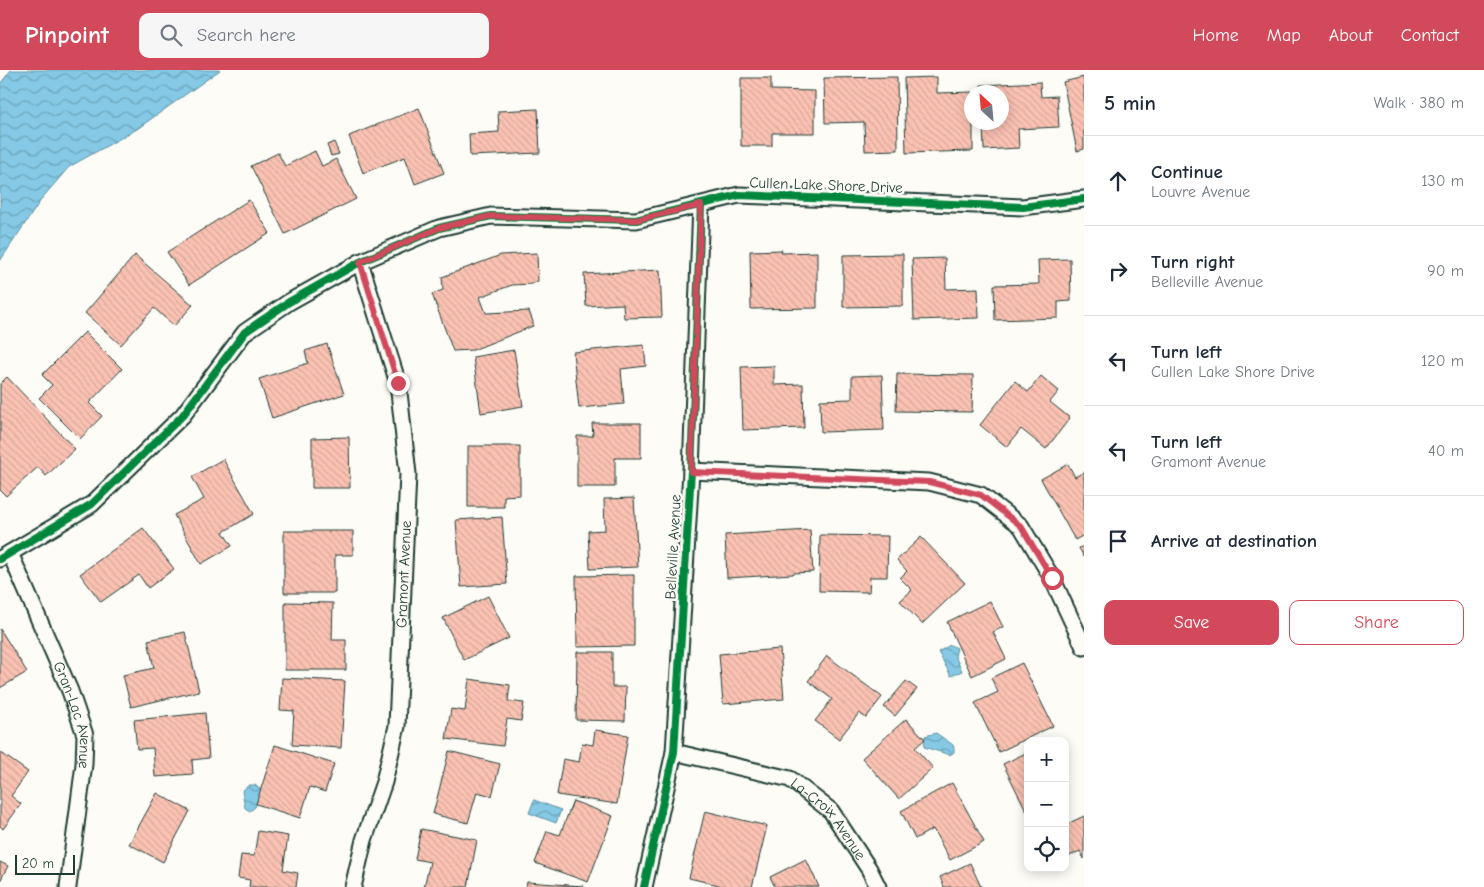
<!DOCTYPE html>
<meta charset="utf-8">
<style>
body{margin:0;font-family:"Comic Neue",sans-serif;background:#f6f6f7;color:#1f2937}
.controls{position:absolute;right:15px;bottom:15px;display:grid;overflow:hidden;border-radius:10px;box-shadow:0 2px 12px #0003}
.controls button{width:45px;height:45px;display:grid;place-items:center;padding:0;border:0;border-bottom:1px solid #e0e1e3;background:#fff;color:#1f2937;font:25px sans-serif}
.compass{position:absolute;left:964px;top:15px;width:45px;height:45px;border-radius:50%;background:#fff;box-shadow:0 2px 12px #0003;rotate:334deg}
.scale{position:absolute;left:15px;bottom:12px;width:60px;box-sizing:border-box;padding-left:5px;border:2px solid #1f3d34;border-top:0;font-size:14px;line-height:18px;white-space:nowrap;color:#1f3d34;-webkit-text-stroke:4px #fdfcf7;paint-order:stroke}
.stop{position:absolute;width:15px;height:15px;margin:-11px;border:4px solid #d1495b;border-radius:50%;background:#fff}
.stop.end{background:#d1495b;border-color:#fff;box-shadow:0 1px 5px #0008}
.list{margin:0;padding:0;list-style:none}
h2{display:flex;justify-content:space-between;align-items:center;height:65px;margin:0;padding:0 20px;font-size:21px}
h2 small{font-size:16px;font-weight:400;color:#747a83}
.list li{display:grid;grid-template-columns:32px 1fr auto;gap:15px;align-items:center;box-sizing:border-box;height:90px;padding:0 20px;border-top:1px solid #e0e1e3}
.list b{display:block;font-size:19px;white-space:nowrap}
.list p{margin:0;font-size:16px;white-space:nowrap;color:#747a83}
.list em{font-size:16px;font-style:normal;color:#747a83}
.actions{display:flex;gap:10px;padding:15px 20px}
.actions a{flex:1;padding:11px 0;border:1px solid #d1495b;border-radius:10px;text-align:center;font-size:18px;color:#d1495b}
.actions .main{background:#d1495b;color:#fff}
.icon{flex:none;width:28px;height:28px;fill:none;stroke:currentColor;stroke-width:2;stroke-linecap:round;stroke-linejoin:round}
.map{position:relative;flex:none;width:1084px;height:817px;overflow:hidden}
header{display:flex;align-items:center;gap:30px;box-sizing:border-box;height:70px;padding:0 25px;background:#d1495b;color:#fff}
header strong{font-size:24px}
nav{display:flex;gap:28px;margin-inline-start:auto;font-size:18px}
.search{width:350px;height:45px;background:#f6f6f7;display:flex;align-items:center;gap:12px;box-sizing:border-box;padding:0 18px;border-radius:10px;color:#747a83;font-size:19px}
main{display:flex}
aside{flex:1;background:#fff}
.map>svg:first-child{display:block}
</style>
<header>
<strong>Pinpoint</strong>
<div class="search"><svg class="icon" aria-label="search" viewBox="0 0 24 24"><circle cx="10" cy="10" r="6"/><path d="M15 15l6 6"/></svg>Search here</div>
<nav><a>Home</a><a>Map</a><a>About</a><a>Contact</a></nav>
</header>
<main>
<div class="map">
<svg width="1084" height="817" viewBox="0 0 1084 817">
<defs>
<pattern id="water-waves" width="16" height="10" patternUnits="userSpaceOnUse" patternTransform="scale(1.25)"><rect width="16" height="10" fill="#85c9e6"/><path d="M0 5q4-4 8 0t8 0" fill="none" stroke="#6ca4bb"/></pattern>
<pattern id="building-back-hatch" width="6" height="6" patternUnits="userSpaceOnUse" patternTransform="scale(1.25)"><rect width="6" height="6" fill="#fbc2b3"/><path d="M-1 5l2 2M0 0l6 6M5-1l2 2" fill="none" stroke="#d7a89b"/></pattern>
</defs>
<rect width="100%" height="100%" fill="#fdfcf7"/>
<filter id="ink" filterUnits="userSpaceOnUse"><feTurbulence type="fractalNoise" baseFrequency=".02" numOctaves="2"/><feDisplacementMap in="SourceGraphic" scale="10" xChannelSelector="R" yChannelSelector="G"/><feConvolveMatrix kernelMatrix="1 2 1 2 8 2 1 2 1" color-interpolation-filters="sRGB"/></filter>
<g filter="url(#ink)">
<g fill="url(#water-waves)" stroke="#5c919f">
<path d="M11,0h209l-83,59 -68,38 -26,30 -43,64v-177z"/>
<path d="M950,575l7,3 -2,8 7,15 -11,5 -13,-24z"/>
<path d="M936,663l17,12 1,3v4l-4,3 -26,-8 1,-11z"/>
<path d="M249,715h6l7,6 -7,16 -5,4 -5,-3 -3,-17z"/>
<path d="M534,730l27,10 -5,13 -27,-10z"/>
</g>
<g fill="url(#building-back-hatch)" stroke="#1f3d34">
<path d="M897,7l1,73 -33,1 -1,-29 -39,1 -1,-45z"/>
<path d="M937,7v16l35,-1v30h1v29l-67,2 -2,-75z"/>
<path d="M1084,7v72l-7,2 -14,-69z"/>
<path d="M741,8h30v12l44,1v42h-43v13h-31z"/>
<path d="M1040,12l1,15 16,-1 2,31 -41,2 1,19 -35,2 -1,-28h19v-30h-21v-7z"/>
<path d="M419,38l25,65 -29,11 -10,-27 -42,16 -14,-37z"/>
<path d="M538,39l2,44 -70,3 -1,-22 30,-2 -1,-21z"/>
<path d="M334,72l5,12 -8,2 -4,-11z"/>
<path d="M315,81l7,15 14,-7 20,40 -71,35 -34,-68 27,-13 7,13z"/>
<path d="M249,130l21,33 -81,52 -22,-33z"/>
<path d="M782,180v3l35,-1v56l-66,1 -1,-58z"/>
<path d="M537,183l1,28 -6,3 -20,1 -32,12 6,16 43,-2 4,11v4l-60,24 -20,1 -21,-57 11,-4 -1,-13 59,-22z"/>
<path d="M903,184v52l-60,1v-52z"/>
<path d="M135,185l58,50 -19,21 -20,-18 -33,37 -36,-32z"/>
<path d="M945,188l1,31 32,-1 1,30 -65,2 -2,-61z"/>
<path d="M1070,189l1,42 -13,1v16l-63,2 -1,-35 45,-1 -1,-24z"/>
<path d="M660,200l2,47 -38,1 -1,-14 -37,2 -2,-32z"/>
<path d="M85,262l37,37 -33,34 13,13 -22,23 -41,-41 13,-13 -10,-10z"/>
<path d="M327,274l17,50 -72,24 -13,-39 49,-16 -3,-12z"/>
<path d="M644,275l2,21 -25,3 3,35 -45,4 -6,-56z"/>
<path d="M514,280l9,56 -42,7 -8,-56z"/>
<path d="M774,296v19l29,-1 1,44 -61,2 -2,-63z"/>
<path d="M897,304l76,1 -1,37 -76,-1z"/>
<path d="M882,305l2,55 -63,2 -1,-32 32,-1v-23z"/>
<path d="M1041,306l18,15 -9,11 20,16 -24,31 -25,-20 -14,18 -27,-22 35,-44 13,11z"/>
<path d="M7,307l68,72 -29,27 -8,-9 -32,29 -6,-6v-106z"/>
<path d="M592,353h49v35h-26v29h-38v-51h16z"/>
<path d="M349,367l1,51h-38v-50z"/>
<path d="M468,376h52v49l-16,1v11h-36z"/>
<path d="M223,389l31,55 -31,18 9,14 -31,18 -27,-49 30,-16 -12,-22z"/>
<path d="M1068,394l7,13 9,-5v63l-9,5 -34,-61z"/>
<path d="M634,428l4,69 -48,2 -2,-38 17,-1 -1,-31z"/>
<path d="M502,447l5,67 -46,3 -5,-67z"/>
<path d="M143,458l31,41 -26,19 -9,-13 -38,27 -21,-28z"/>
<path d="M810,460l3,42 -20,1v1l-66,4 -2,-43z"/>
<path d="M284,461h69v24h-18v38h-51z"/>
<path d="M820,465l68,1 -1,41h-17l-1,15 -50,-1z"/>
<path d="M921,467l44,46 -43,41 -22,-23 12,-11 -12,-12 7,-7 -10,-11z"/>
<path d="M1084,476v11l-5,-9z"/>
<path d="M634,505v71l-57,1 -1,-71z"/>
<path d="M488,526l21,42 -45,22 -21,-42z"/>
<path d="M990,531l13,26 -10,5 13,27 -34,17 -25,-54z"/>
<path d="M285,532l48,1 -1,37h14v30h-61z"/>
<path d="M0,559l27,43 -27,16z"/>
<path d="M185,562l14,59 -68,16 -8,-32 31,-7 -6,-28z"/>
<path d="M780,579l4,50 -61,5 -4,-50z"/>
<path d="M577,582h35v35h14l-1,34 -49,-1z"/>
<path d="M827,586l55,41 -16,21 -7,-5 -20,26 -24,-18 17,-22 -24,-18z"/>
<path d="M1022,593l31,63 -54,26 -24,-49 23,-11 -7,-14z"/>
<path d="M282,608l63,3 -4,67 -49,-3 2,-34 -14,-1z"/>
<path d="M469,609l41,6 -2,16 16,2 -3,18 -14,-2 -4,27 -57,-7 5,-30 14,2z"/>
<path d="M906,611l11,8 -22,27 -11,-9z"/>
<path d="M205,643l4,45 -17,2 1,14 -38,3 -2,-29 -16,1 -3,-29z"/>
<path d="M906,649l19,20 -10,9 18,20 -34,31 -37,-41z"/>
<path d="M595,660l33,5 -11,69 -60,-9 6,-36 16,3 3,-19 11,2z"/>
<path d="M275,675l59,19 -9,28 -15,-5 -10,31 -44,-14z"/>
<path d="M449,681l51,13 -8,32 -15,-4 -9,31 -35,-9z"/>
<path d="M0,682l28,20 -17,24 10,8 -18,25 -3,-3z"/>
<path d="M1028,682v59l-1,1 -24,-48z"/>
<path d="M952,713l32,59 -34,18 -17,-31 -18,10 -14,-28z"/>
<path d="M157,723l33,18 -27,51 -34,-18z"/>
<path d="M573,731l40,15 -25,66 -53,-19 12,-32 13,4z"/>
<path d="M705,741l62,15 -15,61h-25l-38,-9z"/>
<path d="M1084,746v43l-4,-8 -15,7v-33z"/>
<path d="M421,759l56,11 -9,47h-44l6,-25 -15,-3z"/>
<path d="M258,761l30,5 -5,34 15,3 -2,14h-47l1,-7 -12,-2 3,-23 13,1z"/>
<path d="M806,789l13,28h-44l-5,-10z"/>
<path d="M0,792l8,4 -8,15z"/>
<path d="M970,793l11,24h-37l-4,-10z"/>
<path d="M527,812l56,4 -57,1z"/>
</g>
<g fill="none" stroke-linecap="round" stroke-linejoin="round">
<g stroke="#1f3d34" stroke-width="19">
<g id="minor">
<path d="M691,401l238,11 52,13 40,31 31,52 32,69"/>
<path id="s1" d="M10,483l60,138 15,44 -1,29 -16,123"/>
<path d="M0,489l92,-55 91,-89 62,-83 44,-30 71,-40 79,-34 52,-12 145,4 103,-25 284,12 61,-8"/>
<path id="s2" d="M674,682l116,27 41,32 38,58 9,18"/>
<path id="s3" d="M353,817l11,-47 20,-58 13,-56 11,-252 -10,-91 -38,-121"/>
<path d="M644,817l30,-135 17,-281 10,-266"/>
</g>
</g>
<use href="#minor" stroke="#fdfcf7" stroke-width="15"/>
<g stroke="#fdfcf7" stroke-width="11">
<g id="cycleway">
<path d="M0,489l92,-55 91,-89 62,-83 44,-30 71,-40 79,-34 52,-12 145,4 103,-25 284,12 61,-8"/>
<path d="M644,817l30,-135 17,-281 10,-266"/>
</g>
</g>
<use href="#cycleway" stroke="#00873e" stroke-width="8"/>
</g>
</g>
<g fill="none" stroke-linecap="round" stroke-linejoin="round" filter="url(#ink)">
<path stroke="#d1495b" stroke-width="6" d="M398,313l-38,-121 79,-34 52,-12 145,4 65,-15 -10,267 238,10 52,13 40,31 31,52"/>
</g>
<g text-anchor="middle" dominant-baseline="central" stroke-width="5" stroke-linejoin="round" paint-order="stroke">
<g font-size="15" fill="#1f3d34" stroke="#fdfcf7">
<text transform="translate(826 115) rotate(2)">Cullen Lake Shore Drive</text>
<text transform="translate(673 477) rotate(-87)">Belleville Avenue</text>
<text stroke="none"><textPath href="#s3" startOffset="319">Gramont Avenue</textPath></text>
<text stroke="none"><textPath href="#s1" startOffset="175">Gran-Lac Avenue</textPath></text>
<text stroke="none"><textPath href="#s2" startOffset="175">La-Croix Avenue</textPath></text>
</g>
</g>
</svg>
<div class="controls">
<button>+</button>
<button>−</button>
<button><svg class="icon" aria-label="locate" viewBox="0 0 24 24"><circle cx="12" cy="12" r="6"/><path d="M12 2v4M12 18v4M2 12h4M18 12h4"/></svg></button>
</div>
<svg class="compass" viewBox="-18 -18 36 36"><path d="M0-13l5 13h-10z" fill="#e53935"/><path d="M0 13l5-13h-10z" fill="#747a83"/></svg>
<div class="scale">20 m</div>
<div class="stop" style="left:1052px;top:508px"></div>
<div class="stop end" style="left:398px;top:313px"></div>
</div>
<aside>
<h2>5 min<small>Walk · 380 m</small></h2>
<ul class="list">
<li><svg class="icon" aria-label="ahead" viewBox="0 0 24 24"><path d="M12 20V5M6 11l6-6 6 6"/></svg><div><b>Continue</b><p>Louvre Avenue</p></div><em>130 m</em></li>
<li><svg class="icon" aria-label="right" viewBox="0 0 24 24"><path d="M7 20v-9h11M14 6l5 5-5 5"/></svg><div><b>Turn right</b><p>Belleville Avenue</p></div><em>90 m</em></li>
<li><svg class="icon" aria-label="left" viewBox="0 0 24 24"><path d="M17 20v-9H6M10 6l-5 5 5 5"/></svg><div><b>Turn left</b><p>Cullen Lake Shore Drive</p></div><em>120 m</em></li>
<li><svg class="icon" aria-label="left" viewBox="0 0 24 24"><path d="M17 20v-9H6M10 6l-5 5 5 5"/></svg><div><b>Turn left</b><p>Gramont Avenue</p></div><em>40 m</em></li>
<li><svg class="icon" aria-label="arrive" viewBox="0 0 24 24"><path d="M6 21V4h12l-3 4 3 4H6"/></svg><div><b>Arrive at destination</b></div></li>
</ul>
<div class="actions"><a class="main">Save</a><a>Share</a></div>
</aside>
</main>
